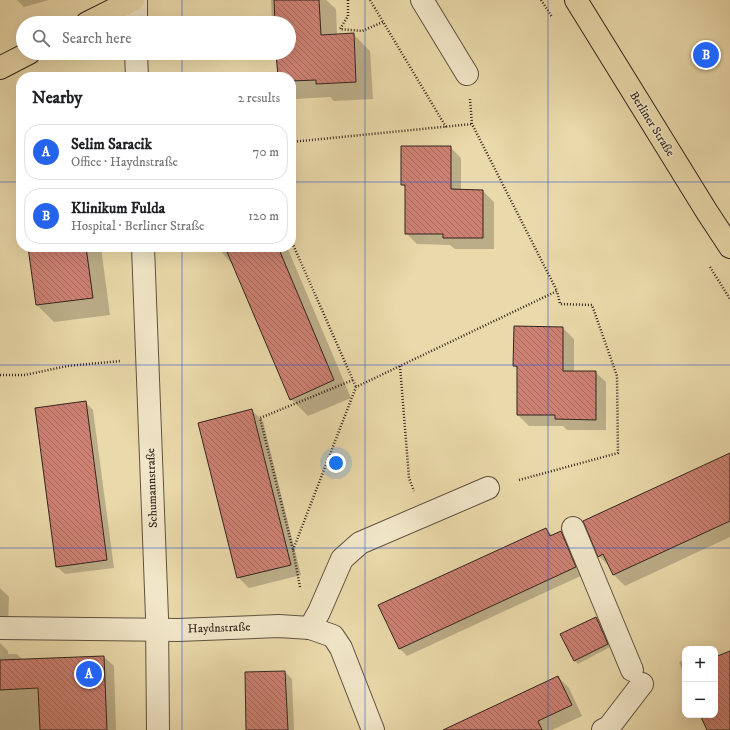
<!DOCTYPE html>
<meta charset="utf-8">
<style>
body{margin:0;font-family:"IM FELL DW Pica",serif;background:#f2f2f2;color:#202124}
.controls{position:absolute;right:12px;bottom:12px;display:grid;overflow:hidden;border-radius:8px;box-shadow:0 4px 16px #0002}
.controls button{width:36px;height:36px;display:grid;place-items:center;padding:0;border:0;border-bottom:1px solid #e0e0e0;background:#fff;color:#202124;font:20px sans-serif}
.you{position:absolute;left:336px;top:463px;width:14px;height:14px;margin:-10px;border:3px solid #fff;border-radius:50%;background:#1a73e8;box-shadow:0 0 0 6px #1a73e833}
.badge{display:grid;place-items:center;width:26px;height:26px;border-radius:50%;background:#2563eb;color:#fff;font-size:13px;font-weight:700}
.pin{position:absolute;translate:-50% -50%;border:2px solid #fff;box-shadow:0 1px 4px #0006}
.list{margin:0;padding:0;list-style:none}
h2{display:flex;justify-content:space-between;align-items:center;height:52px;margin:0;padding:0 16px;font-size:17px}
h2 small{font-size:13px;font-weight:400;color:#757577}
.list li{display:grid;grid-template-columns:26px 1fr auto;gap:12px;align-items:center;box-sizing:border-box;height:56px;margin:0 8px 8px;padding:0 8px;border:1px solid #e0e0e0;border-radius:16px}
.list b{display:block;font-size:15px;white-space:nowrap}
.list p{margin:0;font-size:13px;white-space:nowrap;color:#757577}
.list em{font-size:13px;font-style:normal;color:#757577}
.icon{flex:none;width:22px;height:22px;fill:none;stroke:currentColor;stroke-width:2;stroke-linecap:round;stroke-linejoin:round}
.map{position:relative;flex:none;width:730px;height:730px;overflow:hidden}
.search{position:absolute;background:#fff;box-shadow:0 4px 16px #0002;left:16px;top:16px;width:280px;height:44px;display:flex;align-items:center;gap:10px;box-sizing:border-box;padding:0 14px;border-radius:22px;color:#757577;font-size:15px}
.panel{position:absolute;background:#fff;box-shadow:0 4px 16px #0002;left:16px;top:72px;width:280px;height:180px;border-radius:16px}
.map>svg:first-child{display:block}
</style>
<div class="map">
<svg width="730" height="730" viewBox="0 0 730 730">
<defs>
<pattern id="building-back-hatch" width="6" height="6" patternUnits="userSpaceOnUse"><rect width="6" height="6" fill="#cd8173"/><path d="M-1 5l2 2M0 0l6 6M5-1l2 2" fill="none" stroke="#a7695e"/></pattern>
</defs>
<rect width="100%" height="100%" fill="#ead9aa"/>
<filter id="stains"><feTurbulence type="fractalNoise" baseFrequency=".005" numOctaves="4"/><feColorMatrix values="0 0 0 0 .2 0 0 0 0 .09 0 0 0 0 .02 0 0 0 .5 -.17"/></filter>
<radialGradient id="worn" r=".72"><stop offset=".6" stop-color="#630" stop-opacity="0"/><stop offset="1" stop-color="#630" stop-opacity=".3"/></radialGradient>
<g fill="#0003">
<path d="M17,0h32l-25,7z"/>
<path d="M271,0h55l10,9 1,26 16,-1 17,17 3,48 -39,2 -4,-4 -34,2 -5,-6v-16h-12l-2,-24h12v-30h-17z"/>
<path d="M450,147l11,11v32l22,1 11,11v47h-39l-5,-4 -33,-1 -11,-11v-45l-4,-4z"/>
<path d="M29,247h72l9,68 -56,7 -17,-17z"/>
<path d="M217,247h70l64,151 -43,18 -17,-17 -58,-134z"/>
<path d="M563,328l11,11v33h21l11,10v48h-39l-4,-4h-34l-11,-11v-46l-4,-3z"/>
<path d="M85,402l8,8 21,158 -49,6 -8,-7z"/>
<path d="M252,411l11,10 38,154 -52,13 -11,-11z"/>
<path d="M730,455v82l-105,49 -11,-11 -4,-8 -11,-11z"/>
<path d="M546,529l7,7 8,-4 7,8 15,35 -176,81 -8,-8z"/>
<path d="M0,588l9,9 -1,28 -8,5z"/>
<path d="M596,618l4,3 10,26 -32,17 -4,-4z"/>
<path d="M0,643l8,8v3h9l6,6 81,-3 10,9 2,64h-116z"/>
<path d="M685,660v17l-6,-15z"/>
<path d="M285,672l7,7 2,51h-46z"/>
<path d="M558,677l11,11 13,28 -30,14h-96z"/>
</g>
<g fill="url(#building-back-hatch)" stroke="#32251e">
<path d="M274,0h45l2,35 33,-2 2,49 -40,2v-4l-25,1v-4h-13l-2,-24h13v-30h-14z"/>
<path d="M401,146h50v43l32,1v48h-40v-4h-38v-49h-4z"/>
<path d="M28,247h58l7,51 -57,7z"/>
<path d="M225,247h53l56,133 -44,20z"/>
<path d="M514,326l49,1v44h33v49l-41,-1v-4h-38v-49h-4z"/>
<path d="M86,401l21,159 -51,7 -21,-159z"/>
<path d="M252,409l39,156 -54,13 -39,-155z"/>
<path d="M730,453v68l-117,54 -10,-21 -5,3 -15,-36z"/>
<path d="M546,528l4,8 11,-5 15,36 -177,82 -21,-44z"/>
<path d="M596,617l12,27 -34,17 -14,-27z"/>
<path d="M730,651v79h-23l-7,-15h15v-58z"/>
<path d="M104,656l3,74h-67l-2,-42 -38,2v-30z"/>
<path d="M285,671l3,59h-42l-1,-58z"/>
<path d="M558,676l14,29 -34,16 4,9h-99z"/>
</g>
<g fill="none" stroke-linecap="round" stroke-linejoin="round">
<g stroke="#605241" stroke-width="24">
<g id="minor">
<path d="M136,0v23"/>
<path d="M422,0l45,74"/>
<path d="M136,53l1,24"/>
<path d="M143,247l14,370 1,113"/>
<path d="M573,528l59,142"/>
<path d="M0,628l178,2 101,-4 31,2 23,8 8,12 32,82"/>
<path d="M310,628l9,-16 23,-53 18,-16 128,-55"/>
<path d="M603,730l6,-3 33,-43"/>
</g>
</g>
<g stroke="#32251e" stroke-width="24">
<g id="major">
<path d="M87,23l46,-23"/>
<path d="M0,68l29,-15"/>
</g>
</g>
<g stroke="#32251e" stroke-width="24">
<path id="highway" d="M576,0l131,212 23,35"/>
</g>
<g stroke="#32251e" stroke-width="2.5" stroke-dasharray="1 2" stroke-linecap="butt">
<path d="M348,0v16l-8,13 22,2 21,-9"/>
<path d="M370,0l76,127"/>
<path d="M541,0l11,17"/>
<path d="M291,142l181,-18"/>
<path d="M291,240l65,147"/>
<path d="M710,267l20,32"/>
<path d="M400,366l9,112 5,13"/>
<path d="M0,375h25l42,-9 54,-5"/>
<path d="M519,480l99,-27 -1,-77 -25,-71 -32,-1 -3,-13"/>
<path d="M293,550l63,-163 201,-96 -85,-167 -2,-25"/>
<path d="M300,587l-7,-37 -33,-132 93,-38"/>
</g>
<use href="#minor" stroke="#f1e6c8" stroke-width="22"/>
<use href="#major" stroke="#ead9aa" stroke-width="22"/>
<use href="#highway" stroke="#ead9aa" stroke-width="22"/>
</g>
<path fill="none" stroke="#1d4ed8" stroke-width="1" stroke-opacity="0.55" d="M182,0v23M365,0v730M548,0v730M182,53v24M0,182h21M291,182h439M182,247v483M0,365h730M0,548h730"/>
<g text-anchor="middle" dominant-baseline="central" stroke-width="3" stroke-linejoin="round" paint-order="stroke">
<g font-size="12" fill="#32251e" stroke="#f1e6c8">
<text transform="translate(652 124) rotate(58)">Berliner Straße</text>
<text transform="translate(152 488) rotate(-92)">Schumannstraße</text>
<text transform="translate(219 628) rotate(-2)">Haydnstraße</text>
</g>
</g>
<rect width="100%" height="100%" filter="url(#stains)"/>
<rect width="100%" height="100%" fill="url(#worn)"/>
</svg>
<div class="controls">
<button>+</button>
<button>−</button>
</div>
<div class="you"></div>
<div class="pin badge" style="left:89px;top:674px">A</div>
<div class="pin badge" style="left:706px;top:55px">B</div>
<div class="search"><svg class="icon" aria-label="search" viewBox="0 0 24 24"><circle cx="10" cy="10" r="6"/><path d="M15 15l6 6"/></svg>Search here</div>
<section class="panel">
<h2>Nearby<small>2 results</small></h2>
<ul class="list">
<li><span class="badge">A</span><div><b>Selim Saracik</b><p>Office · Haydnstraße</p></div><em>70 m</em></li>
<li><span class="badge">B</span><div><b>Klinikum Fulda</b><p>Hospital · Berliner Straße</p></div><em>120 m</em></li>
</ul>
</section>
</div>
